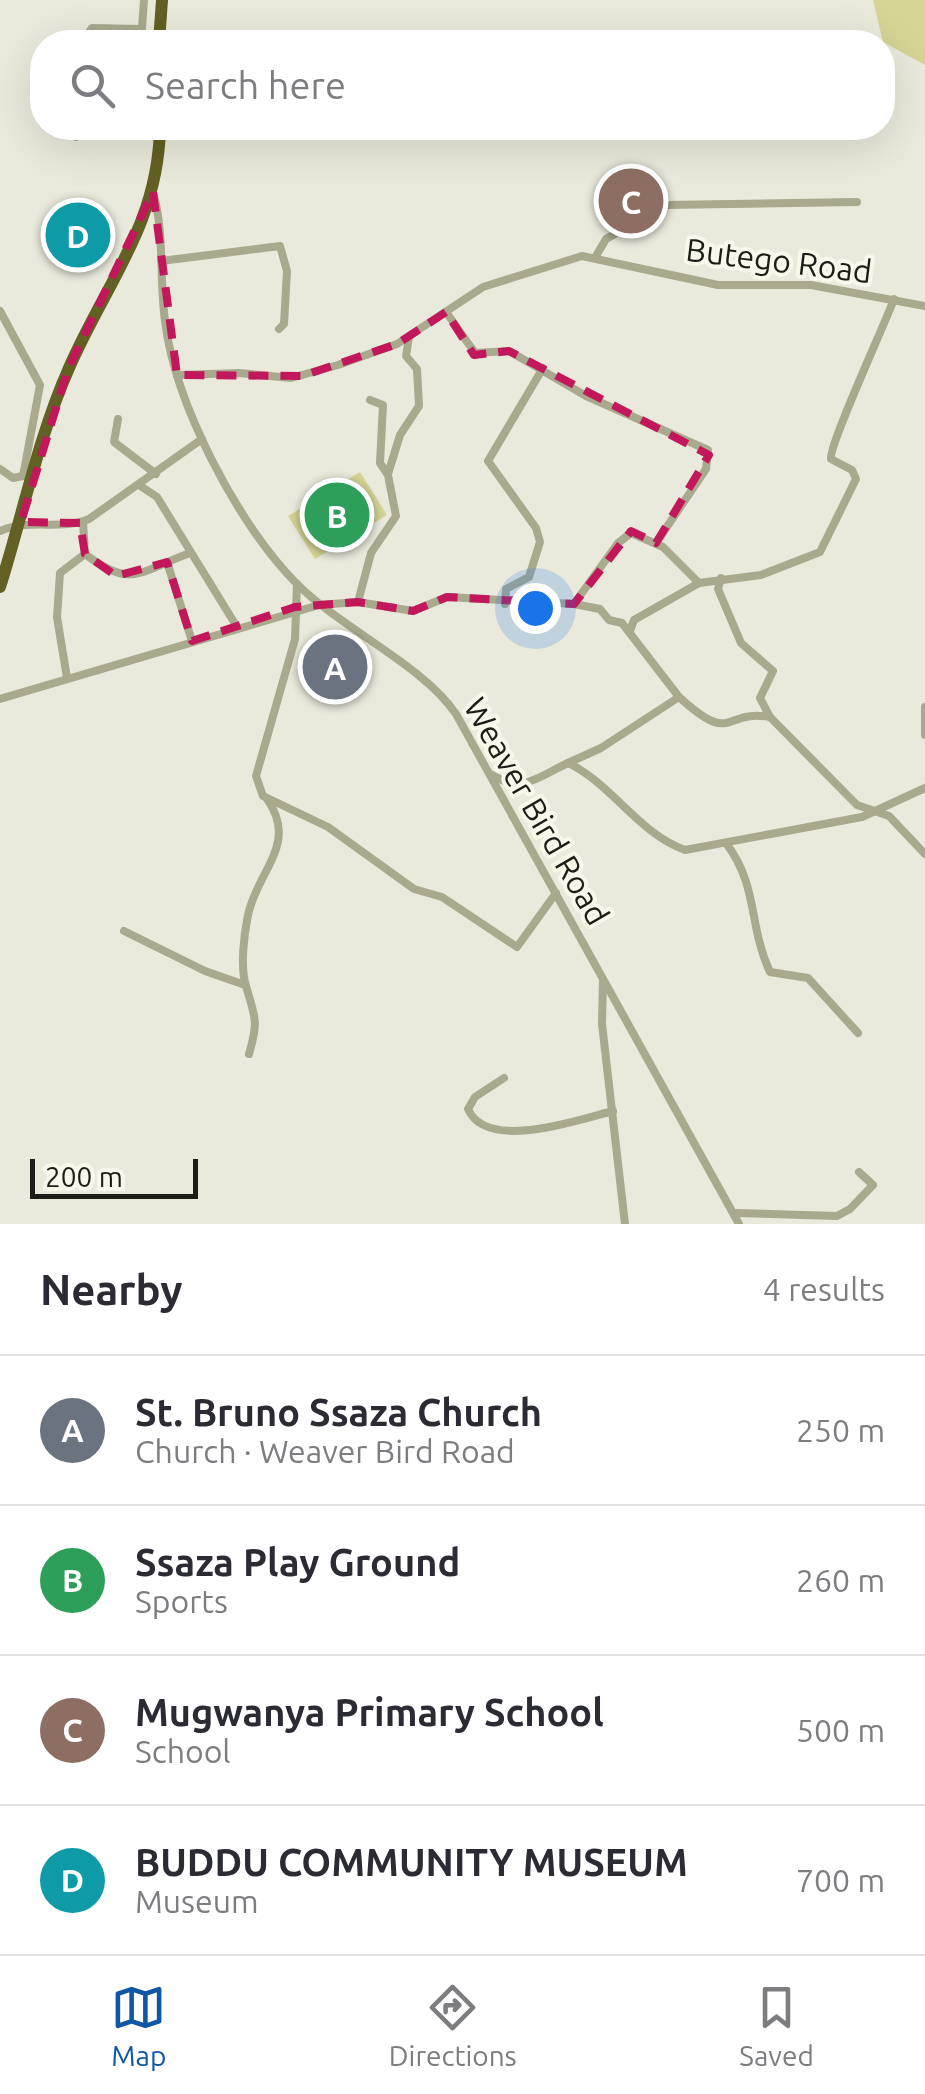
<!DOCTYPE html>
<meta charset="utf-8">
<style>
body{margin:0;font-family:Ubuntu,sans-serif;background:#f2f2f3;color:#2b2b33}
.scale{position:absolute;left:30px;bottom:25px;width:168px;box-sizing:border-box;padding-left:10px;border:5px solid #1d1d18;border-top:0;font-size:28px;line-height:35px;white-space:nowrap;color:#1d1d18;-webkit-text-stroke:8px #f7f8e9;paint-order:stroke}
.you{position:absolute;left:535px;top:608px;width:35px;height:35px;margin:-25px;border:8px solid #fff;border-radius:50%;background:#1a73e8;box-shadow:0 0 0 15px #1a73e833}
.badge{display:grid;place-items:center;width:65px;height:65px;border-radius:50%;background:#0f56a5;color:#fff;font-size:32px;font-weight:700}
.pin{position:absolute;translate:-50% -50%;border:5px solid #fff;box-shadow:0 2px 10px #0006}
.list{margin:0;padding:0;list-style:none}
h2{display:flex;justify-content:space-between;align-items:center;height:130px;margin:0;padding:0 40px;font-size:42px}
h2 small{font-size:32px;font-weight:400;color:#7c7c81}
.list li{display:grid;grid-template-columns:65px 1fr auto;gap:30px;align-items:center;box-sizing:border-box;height:150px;padding:0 40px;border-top:2px solid #e1e1e2}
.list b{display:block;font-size:38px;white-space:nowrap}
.list p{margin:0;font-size:32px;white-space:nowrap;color:#7c7c81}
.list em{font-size:32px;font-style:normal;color:#7c7c81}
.icon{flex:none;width:55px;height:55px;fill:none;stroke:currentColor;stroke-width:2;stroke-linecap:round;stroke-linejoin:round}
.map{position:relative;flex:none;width:925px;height:1224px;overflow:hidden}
.search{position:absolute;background:#fff;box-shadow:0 10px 40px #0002;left:30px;right:30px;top:30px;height:110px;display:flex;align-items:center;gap:25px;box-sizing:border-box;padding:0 35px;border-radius:40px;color:#7c7c81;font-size:38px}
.sheet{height:730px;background:#fff}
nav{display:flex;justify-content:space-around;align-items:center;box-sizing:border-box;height:140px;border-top:2px solid #e1e1e2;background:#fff;font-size:28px;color:#7c7c81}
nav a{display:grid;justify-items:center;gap:5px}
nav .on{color:#0f56a5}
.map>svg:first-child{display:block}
</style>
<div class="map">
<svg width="925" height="1224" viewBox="0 0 925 1224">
<rect width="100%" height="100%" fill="#eaeadc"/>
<g fill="#d5d495">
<path d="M873,0h52v65l-42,-23z"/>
<path d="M360,472l27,43 -72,44 -27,-43z"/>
</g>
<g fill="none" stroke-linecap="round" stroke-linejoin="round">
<g stroke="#a9a98e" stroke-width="8">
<path d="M82,42l10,-14 49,1"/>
<path d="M141,42l3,-42"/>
<path d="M76,137v-9"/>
<path d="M153,192c12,42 6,86 12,129 10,83 73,204 132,263 45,45 126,81 159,130l283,510"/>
<path d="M596,256l10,-17 59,-34 192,-3"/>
<path d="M161,261l119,-15 7,25 -3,53 -5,5"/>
<path d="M0,311l40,74 -17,91"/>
<path d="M446,312l29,41 34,-2 77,45 122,54 -2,19 -50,74"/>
<path d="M177,375l62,-2 52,5 47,-13 59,-21 86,-57 99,-31 136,29h93l114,21"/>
<path d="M118,419l-4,23 42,32"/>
<path d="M0,469l13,9 15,-3"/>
<path d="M388,474l12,-39 19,-29 -2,-37 -11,-13 3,-19"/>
<path d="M139,485l18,12 80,130"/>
<path d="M83,522l2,32c47,36 55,17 105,-1"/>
<path d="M0,531c30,-13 60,0 89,-12l113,-80"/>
<path d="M167,562l25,79"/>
<path d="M721,578l-3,11 23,54 32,28 -13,27 10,19"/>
<path d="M297,584l-2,55 -39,137 7,20 65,31 86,62 28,8 75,50 39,-54"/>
<path d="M358,602l13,-49 25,-37 -8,-41 -8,-12 3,-58 -13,-5"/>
<path d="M505,604l1,-15 23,-12 11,-35 -4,-14 -48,-67 55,-93"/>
<path d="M574,604l44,-61 13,-10 32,14 36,36"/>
<path d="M630,631l4,-11 65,-37 62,-8 59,-23 36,-73 -4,-9 -21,-11c-3,-12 54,-135 63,-160"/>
<path d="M67,678l-10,-61 3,-44 25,-19"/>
<path d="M679,697c55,50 43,12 91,20l87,88 32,11 36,38"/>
<path d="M0,699l319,-94 39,-3 55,9 34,-14 127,7 26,5 9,11 13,3 57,74 -78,51 -33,15"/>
<path d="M925,707v28"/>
<path d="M492,775c31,19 45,2 76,-12 44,21 70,70 117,87l177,-33 63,-29"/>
<path d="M726,843c33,44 22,82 44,129l38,6 50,55"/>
<path d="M124,931l81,40 40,14"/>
<path d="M603,980l-1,44 23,200"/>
<path d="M249,1054c10,-34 6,-36 -3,-68 -6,-19 -2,-52 2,-71 9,-44 51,-71 19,-116"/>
<path d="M504,1078l-29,19 -7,12c19,43 109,11 145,2"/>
<path d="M735,1213l102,3 13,-7 23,-24 -14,-13"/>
</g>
<g stroke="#626022" stroke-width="12">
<path d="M159,42l3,-42"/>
<path d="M0,587c23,-73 38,-149 69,-219 37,-85 89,-143 91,-240"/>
</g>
</g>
<path fill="none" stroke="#c2185b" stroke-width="8" stroke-dasharray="20 12" stroke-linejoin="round" d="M153,192l24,183 125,1 95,-32 49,-32 28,43 35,-4 200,104 -53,88 -25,-12 -57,73 -127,-7 -34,14 -55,-9 -63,5 -103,34 -25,-79 -51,14 -31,-22 -5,-31 -59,-1 47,-153z"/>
<g text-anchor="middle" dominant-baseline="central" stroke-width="8" stroke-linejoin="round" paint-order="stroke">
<g font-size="32" fill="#1d1d18" stroke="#f7f8e9">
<text transform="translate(779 260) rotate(7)">Butego Road</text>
<text transform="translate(537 811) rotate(60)">Weaver Bird Road</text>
</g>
</g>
</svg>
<div class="scale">200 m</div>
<div class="you"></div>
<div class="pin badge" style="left:335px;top:667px;background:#6b7280">A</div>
<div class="pin badge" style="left:337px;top:515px;background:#2e9e5b">B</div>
<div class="pin badge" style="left:631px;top:201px;background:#8d6e63">C</div>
<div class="pin badge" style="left:78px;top:235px;background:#0f9aa8">D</div>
<div class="search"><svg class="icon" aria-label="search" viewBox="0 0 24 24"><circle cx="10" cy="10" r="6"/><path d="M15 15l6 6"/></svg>Search here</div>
</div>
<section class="sheet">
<h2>Nearby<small>4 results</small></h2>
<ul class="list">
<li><span class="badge" style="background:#6b7280">A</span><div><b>St. Bruno Ssaza Church</b><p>Church · Weaver Bird Road</p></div><em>250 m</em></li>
<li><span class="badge" style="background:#2e9e5b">B</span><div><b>Ssaza Play Ground</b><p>Sports</p></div><em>260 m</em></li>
<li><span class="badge" style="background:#8d6e63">C</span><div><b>Mugwanya Primary School</b><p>School</p></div><em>500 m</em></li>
<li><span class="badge" style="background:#0f9aa8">D</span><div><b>BUDDU COMMUNITY MUSEUM</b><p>Museum</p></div><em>700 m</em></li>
</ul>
</section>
<nav>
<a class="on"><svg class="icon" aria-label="map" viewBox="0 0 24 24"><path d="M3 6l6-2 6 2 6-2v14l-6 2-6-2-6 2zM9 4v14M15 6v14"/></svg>Map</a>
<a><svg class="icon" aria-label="directions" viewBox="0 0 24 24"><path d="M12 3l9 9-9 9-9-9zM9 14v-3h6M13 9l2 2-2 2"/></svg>Directions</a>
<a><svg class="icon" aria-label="saved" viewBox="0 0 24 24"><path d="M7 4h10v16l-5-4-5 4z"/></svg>Saved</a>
</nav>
